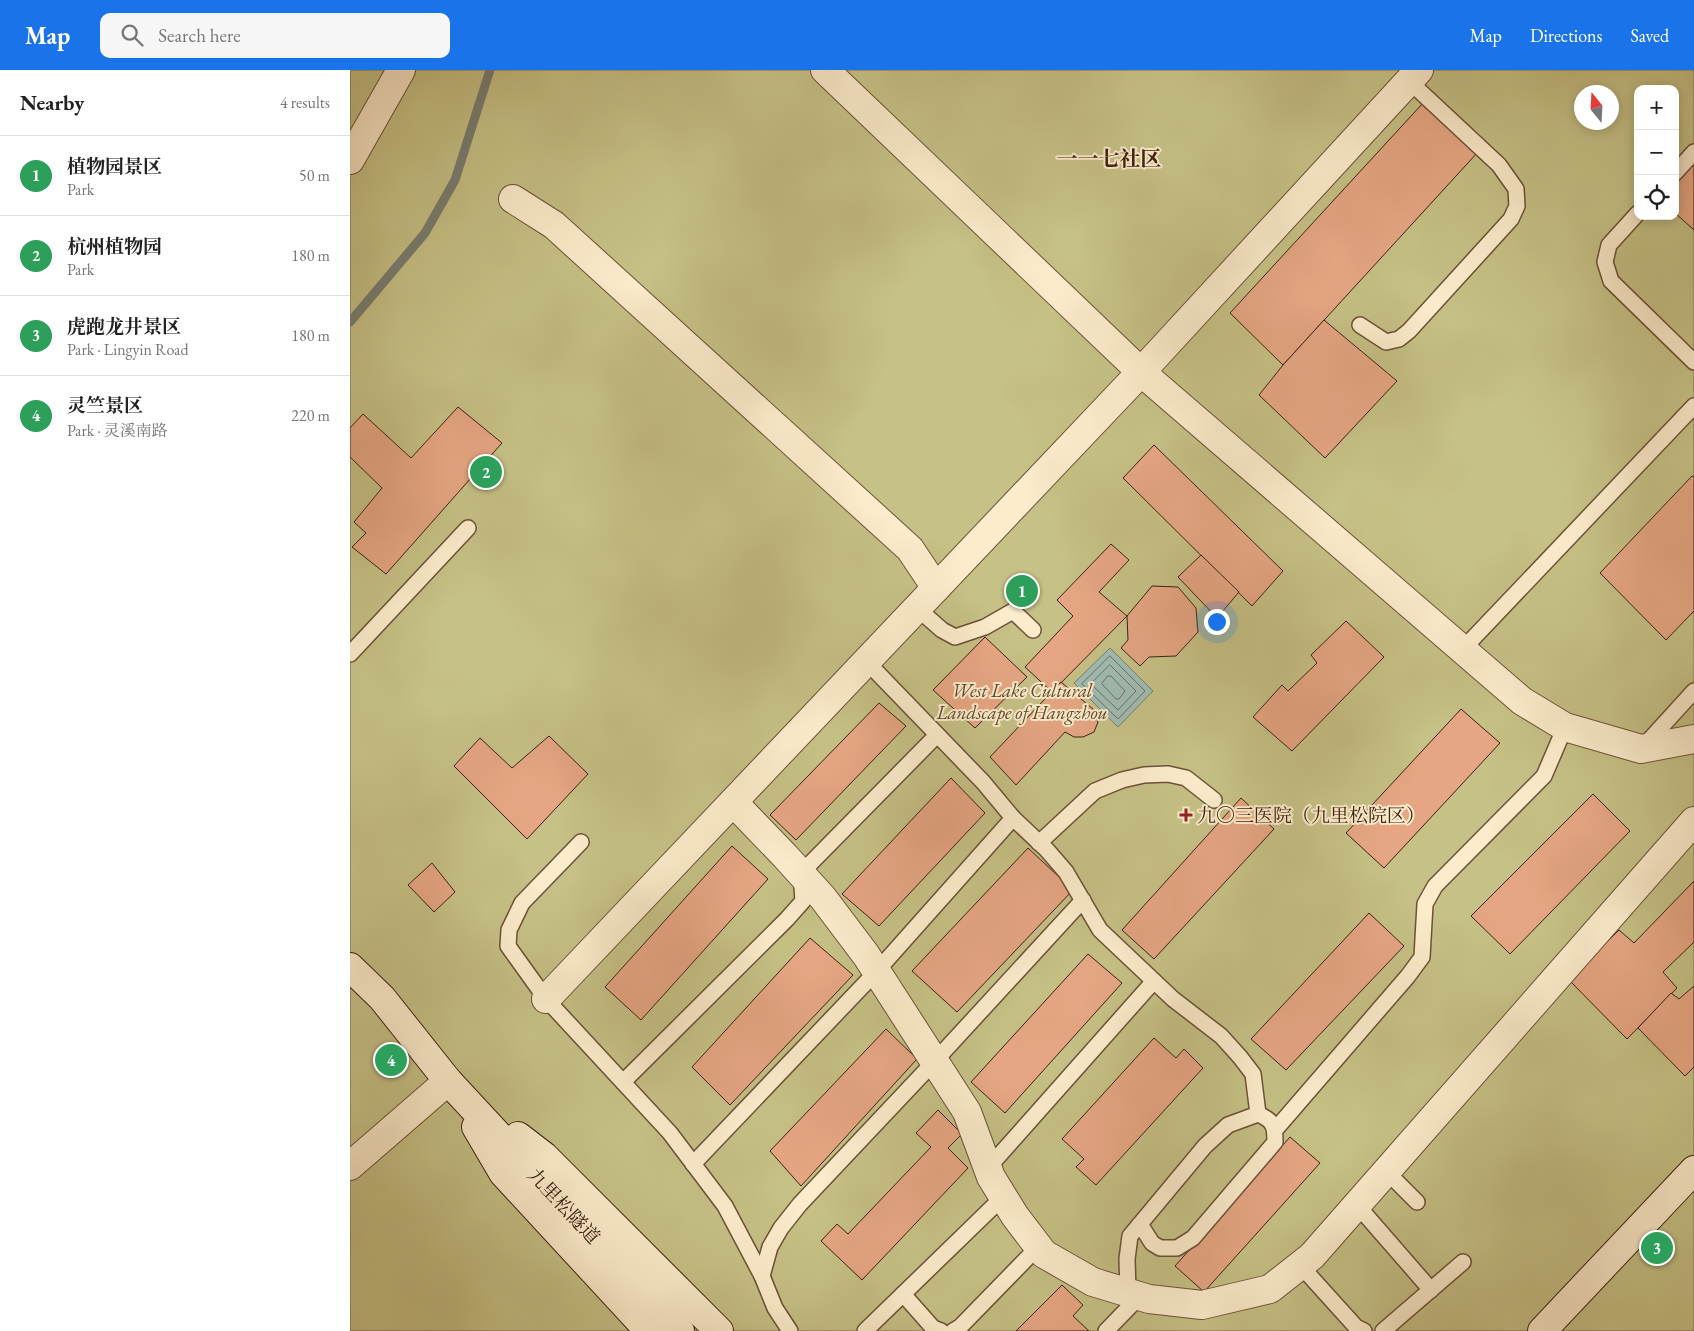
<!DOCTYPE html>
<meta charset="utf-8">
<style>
body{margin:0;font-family:"EB Garamond","Noto Serif SC",serif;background:#f6f6f6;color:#222}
.controls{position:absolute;right:15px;top:15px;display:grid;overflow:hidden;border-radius:10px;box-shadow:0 2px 12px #0003}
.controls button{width:45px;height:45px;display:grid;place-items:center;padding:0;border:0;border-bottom:1px solid #e0e0e0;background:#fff;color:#222;font:25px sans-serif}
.compass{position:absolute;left:1224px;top:15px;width:45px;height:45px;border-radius:50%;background:#fff;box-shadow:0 2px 12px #0003;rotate:342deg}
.you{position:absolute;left:866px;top:551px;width:18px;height:18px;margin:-12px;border:4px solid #fff;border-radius:50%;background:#1a73e8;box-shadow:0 0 0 8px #1a73e833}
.badge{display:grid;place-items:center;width:32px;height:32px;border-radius:50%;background:#1a73e8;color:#fff;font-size:16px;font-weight:700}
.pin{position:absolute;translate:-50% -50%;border:2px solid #fff;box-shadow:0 1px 5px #0006}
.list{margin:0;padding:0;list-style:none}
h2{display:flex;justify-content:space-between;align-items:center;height:65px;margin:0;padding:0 20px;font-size:21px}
h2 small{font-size:16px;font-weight:400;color:#767676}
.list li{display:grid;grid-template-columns:32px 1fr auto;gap:15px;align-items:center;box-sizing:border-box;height:80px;padding:0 20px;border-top:1px solid #e0e0e0}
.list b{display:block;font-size:19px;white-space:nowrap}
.list p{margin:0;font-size:16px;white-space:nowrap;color:#767676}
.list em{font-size:16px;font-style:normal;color:#767676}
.icon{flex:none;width:28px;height:28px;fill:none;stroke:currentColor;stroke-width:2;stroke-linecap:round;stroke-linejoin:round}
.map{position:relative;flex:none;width:1344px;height:1261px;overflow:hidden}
header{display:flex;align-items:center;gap:30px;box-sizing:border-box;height:70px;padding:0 25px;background:#1a73e8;color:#fff}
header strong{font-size:24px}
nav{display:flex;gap:28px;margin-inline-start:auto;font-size:18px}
.search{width:350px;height:45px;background:#f6f6f6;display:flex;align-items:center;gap:12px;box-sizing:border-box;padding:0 18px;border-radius:10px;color:#767676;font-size:19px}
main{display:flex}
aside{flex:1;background:#fff}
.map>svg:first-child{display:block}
</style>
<header>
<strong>Map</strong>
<div class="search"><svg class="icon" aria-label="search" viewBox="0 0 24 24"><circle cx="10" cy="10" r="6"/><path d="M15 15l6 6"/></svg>Search here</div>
<nav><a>Map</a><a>Directions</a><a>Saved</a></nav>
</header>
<main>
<aside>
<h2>Nearby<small>4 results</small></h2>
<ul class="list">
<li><span class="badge" style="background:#2e9e5b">1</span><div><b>植物园景区</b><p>Park</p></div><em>50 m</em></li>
<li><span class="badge" style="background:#2e9e5b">2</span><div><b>杭州植物园</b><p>Park</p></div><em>180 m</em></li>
<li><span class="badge" style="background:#2e9e5b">3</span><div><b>虎跑龙井景区</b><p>Park · Lingyin Road</p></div><em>180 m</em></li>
<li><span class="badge" style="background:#2e9e5b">4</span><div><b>灵竺景区</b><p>Park · 灵溪南路</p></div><em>220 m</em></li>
</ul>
</aside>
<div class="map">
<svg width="1344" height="1261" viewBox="0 0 1344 1261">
<rect width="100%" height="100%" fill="#fae1b0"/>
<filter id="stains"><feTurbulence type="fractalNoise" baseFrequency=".004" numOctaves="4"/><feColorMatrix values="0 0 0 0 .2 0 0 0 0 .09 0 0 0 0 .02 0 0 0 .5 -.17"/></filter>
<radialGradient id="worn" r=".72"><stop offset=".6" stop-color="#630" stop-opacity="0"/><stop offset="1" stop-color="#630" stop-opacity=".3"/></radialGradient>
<path fill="#c6c186" stroke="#81714a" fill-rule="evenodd" d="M0,0h1344v1261h-1344zM1288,19h37v127h-37zM1232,22h30v30h-30z"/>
<path fill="#a0bcb3" stroke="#787e71" d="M760,578l43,43 -35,36 -44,-44z"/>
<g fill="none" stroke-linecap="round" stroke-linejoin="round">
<g stroke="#6e6e61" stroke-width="1">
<path d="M760,586l35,35 -27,28 -36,-35z"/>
<path d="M760,595l26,26 -18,19 -27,-26z"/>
<path d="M758,606h3l14,15 -6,8h-3l-14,-15z"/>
</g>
<path stroke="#787e71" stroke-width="9" d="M0,252l75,-89 30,-53 35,-110"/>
</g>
<g fill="#e6a683" stroke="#3c210f">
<path d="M1073,33l55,49 -195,213 -53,-52z"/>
<path d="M1344,92v68l-19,-17v-29z"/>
<path d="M974,250l73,61 -72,77 -66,-63 24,-30z"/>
<path d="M108,337l44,36 -116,131 -34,-27 14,-14 -12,-11 28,-34 -32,-31v-29l13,-14 48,44z"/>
<path d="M804,375l129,126 -31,35 -129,-128z"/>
<path d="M1342,406l2,1v134l-28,29 -66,-67z"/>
<path d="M761,474l18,16 -30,32 28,24 -75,76 -27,-25 48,-51 -16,-16z"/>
<path d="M851,485l38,37 -22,26 -39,-41z"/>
<path d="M802,516l26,1 18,21 2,24 -22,24 -27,1 -9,9 -19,-18 7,-8 -1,-24z"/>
<path d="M996,551l38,36 -92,94 -39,-34 29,-32 6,6 29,-28 -6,-8z"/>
<path d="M635,567l42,40 -52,51 -42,-38z"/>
<path d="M711,612l33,28 4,12 -4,10 -11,5h-9l-9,-5 -49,53 -26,-28z"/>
<path d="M529,633l27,23 -110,114 -26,-25z"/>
<path d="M1111,639l39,34 -116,125 -38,-35z"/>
<path d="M199,666l39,38 -61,65 -73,-73 26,-28 32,30z"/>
<path d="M601,708l34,35 -106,113 -37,-32z"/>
<path d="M1243,724l37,37 -120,123 -39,-38z"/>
<path d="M891,728l33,31 -120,130 -32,-29z"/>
<path d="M382,776l36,33 -127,141 -36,-33z"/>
<path d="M678,778l45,42 -116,122 -45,-41z"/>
<path d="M82,793l23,29 -21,20 -26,-27z"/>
<path d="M1344,811v61l-31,30 14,16 -50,51 -58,-59 50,-50 15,13z"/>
<path d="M1019,843l35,33 -118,124 -35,-31z"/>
<path d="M460,868l43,37 -123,130 -38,-38z"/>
<path d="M738,884l34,29 -117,130 -34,-31z"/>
<path d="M1344,916v81l-9,9 -47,-48 33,-35 8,6z"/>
<path d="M536,959l31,30 -116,127 -31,-35z"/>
<path d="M804,968l22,20 8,-9 19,19 -107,117 -20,-18 8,-8 -22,-20z"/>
<path d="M588,1040l24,24 -14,14 20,20 -106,112 -41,-39 16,-17 11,10 83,-87 -15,-14z"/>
<path d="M940,1067l30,26 -116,129 -29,-26z"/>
<path d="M712,1215l21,20 -10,11 16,15h-73z"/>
</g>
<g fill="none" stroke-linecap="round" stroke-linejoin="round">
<g stroke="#6c5137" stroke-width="18">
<g id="lane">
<path d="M1325,103l19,-21"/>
<path d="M1288,143l-29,32 -4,17 6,19 83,81"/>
<path d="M1010,255l26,17 13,-3 10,-8 102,-112 6,-13 -1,-17 -17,-24 -90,-84"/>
<path d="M567,538l25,22 13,7 30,-10 28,-16 20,19"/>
<path d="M1112,580l232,-244"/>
<path d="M0,584l118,-126"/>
<path d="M517,592l116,120 30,36 34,32 19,22 34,58 73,69 48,37 19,21 13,17 5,40 -30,11 -23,21 -75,90 -3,23 1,33"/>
<path d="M1293,677l51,-56"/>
<path d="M231,772l-59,61 -13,27 -1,16 38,53 124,134 55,73 37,70 13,32 15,23"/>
<path d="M689,773l56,-52 27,-11 22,-5 24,-1 18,4 28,22"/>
<path d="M273,1012l164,-163 16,-18 -2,-28 136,-138"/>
<path d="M925,1060l133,-154 14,-19 3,-53 10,-18 109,-110 21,-49"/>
<path d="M343,1094l183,-192 137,-154"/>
<path d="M638,1098l166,-187"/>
<path d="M1036,1101l31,31"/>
<path d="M1007,1135l74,85"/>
<path d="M790,1154l12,19 8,5h17l16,-10 82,-96c0,-16 -1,-21 -17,-28"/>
<path d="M950,1195l56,62 8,4"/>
<path d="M412,1206l8,-29 11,-19 19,-24 134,-142 149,-162"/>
<path d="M553,1224l30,34 8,3"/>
<path d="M515,1261l138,-134"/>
<path d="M603,1261l7,-4 78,-80"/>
<path d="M756,1261l34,-35"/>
<path d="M1033,1261l80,-69"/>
</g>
</g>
<g stroke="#6c5137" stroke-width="30">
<g id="street">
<path d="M475,0l316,302 381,329 43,26 76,22 53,-10"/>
<path d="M0,90l51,-90"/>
<path d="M163,129l41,26 356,324 26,39"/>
<path d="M383,732l52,54 38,42 43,57 101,157 24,65 24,39 29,38 49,28 56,17 53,6 68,-16 42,-33 382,-435"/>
<path d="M196,929l595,-627 278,-302"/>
<path d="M0,1096l98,-85"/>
</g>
</g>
<g stroke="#3c210f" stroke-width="30">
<g id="secondary">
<path d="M0,897l32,31 66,83 232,250"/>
<path d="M126,1057l27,46 146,158"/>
<path d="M168,1066l26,20 175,175"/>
<path d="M1192,1261l152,-161"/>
</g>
</g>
<use href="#lane" stroke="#fceccc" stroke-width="15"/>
<use href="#street" stroke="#fceccc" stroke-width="28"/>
<use href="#secondary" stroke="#fceccc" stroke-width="28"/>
</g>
<path fill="#8f2418" stroke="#fceccc" stroke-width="2" d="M833.5 737.5h5v5h5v5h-5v5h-5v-5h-5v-5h5z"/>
<g text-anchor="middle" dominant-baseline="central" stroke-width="4" stroke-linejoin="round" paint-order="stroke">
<g font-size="19" font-style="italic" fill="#5e492d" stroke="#fceccc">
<text x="672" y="620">West Lake Cultural<tspan x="672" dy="22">Landscape of Hangzhou</tspan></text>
</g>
<g font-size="19" fill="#3c210f" stroke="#fceccc" text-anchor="start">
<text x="847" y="745">九〇三医院（九里松院区）</text>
</g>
<g font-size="19" fill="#3c210f" stroke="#fceccc">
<text transform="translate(214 1136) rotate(47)">九里松隧道</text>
</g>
<g font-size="21" font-weight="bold" fill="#3c210f" stroke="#fceccc">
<text x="759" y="88">一一七社区</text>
</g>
</g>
<rect width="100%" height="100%" filter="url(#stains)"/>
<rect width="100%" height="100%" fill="url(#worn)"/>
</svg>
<div class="controls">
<button>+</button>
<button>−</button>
<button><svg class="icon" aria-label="locate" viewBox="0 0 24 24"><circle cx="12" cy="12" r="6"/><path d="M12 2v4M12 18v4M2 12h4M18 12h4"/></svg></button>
</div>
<svg class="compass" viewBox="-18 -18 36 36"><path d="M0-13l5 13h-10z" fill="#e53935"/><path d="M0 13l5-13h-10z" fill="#767676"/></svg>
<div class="you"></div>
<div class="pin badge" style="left:672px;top:521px;background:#2e9e5b">1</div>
<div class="pin badge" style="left:136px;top:402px;background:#2e9e5b">2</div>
<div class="pin badge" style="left:1307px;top:1178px;background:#2e9e5b">3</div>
<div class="pin badge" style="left:41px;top:990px;background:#2e9e5b">4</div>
</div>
</main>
